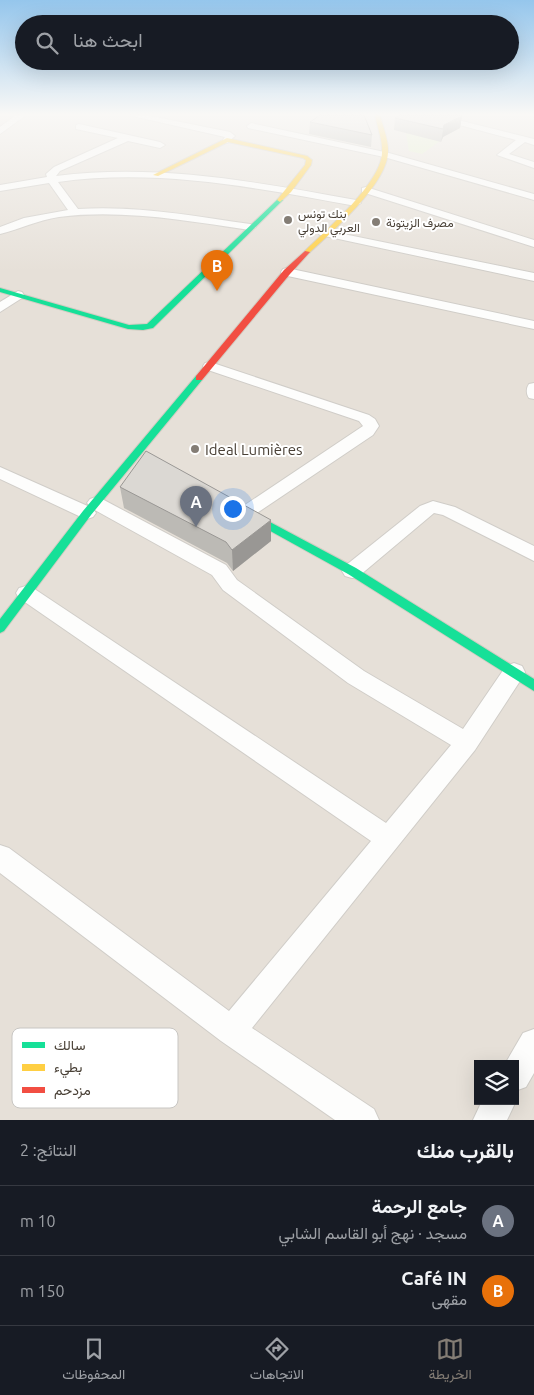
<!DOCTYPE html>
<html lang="ar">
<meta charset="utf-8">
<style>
body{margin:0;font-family:Ubuntu,Vazirmatn,sans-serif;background:#20242c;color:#f1f3f6;direction:rtl}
.controls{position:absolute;right:15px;bottom:15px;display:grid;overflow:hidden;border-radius:0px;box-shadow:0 5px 20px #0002}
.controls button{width:45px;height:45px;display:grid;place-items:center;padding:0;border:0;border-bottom:1px solid #363941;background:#171b24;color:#f1f3f6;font:25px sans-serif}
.you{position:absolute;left:232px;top:508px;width:18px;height:18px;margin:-12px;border:4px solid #fff;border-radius:50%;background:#1a73e8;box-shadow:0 0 0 8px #1a73e833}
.badge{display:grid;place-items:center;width:32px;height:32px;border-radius:50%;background:#847d75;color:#fff;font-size:16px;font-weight:700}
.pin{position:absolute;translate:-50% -41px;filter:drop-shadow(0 1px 2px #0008)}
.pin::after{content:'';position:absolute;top:26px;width:18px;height:15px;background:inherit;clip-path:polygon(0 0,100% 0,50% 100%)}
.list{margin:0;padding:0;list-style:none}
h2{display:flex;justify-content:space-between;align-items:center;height:65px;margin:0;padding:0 20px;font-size:21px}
h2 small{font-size:16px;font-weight:400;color:#9ea1a6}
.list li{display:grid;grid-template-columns:32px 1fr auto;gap:15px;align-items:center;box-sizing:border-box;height:70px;padding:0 20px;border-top:1px solid #363941}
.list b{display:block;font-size:19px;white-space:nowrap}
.list p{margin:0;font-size:16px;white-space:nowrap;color:#9ea1a6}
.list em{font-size:16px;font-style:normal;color:#9ea1a6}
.icon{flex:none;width:28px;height:28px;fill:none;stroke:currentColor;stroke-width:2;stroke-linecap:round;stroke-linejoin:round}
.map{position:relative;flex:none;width:534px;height:1120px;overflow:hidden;direction:ltr}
.search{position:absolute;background:#171b24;box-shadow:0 5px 20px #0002;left:15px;right:15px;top:15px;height:55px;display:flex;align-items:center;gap:12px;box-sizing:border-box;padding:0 18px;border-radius:28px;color:#9ea1a6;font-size:19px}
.sheet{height:205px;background:#171b24}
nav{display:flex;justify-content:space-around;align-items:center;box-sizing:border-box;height:70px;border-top:1px solid #363941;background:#171b24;font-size:14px;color:#9ea1a6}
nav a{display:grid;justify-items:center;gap:2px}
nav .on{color:#847d75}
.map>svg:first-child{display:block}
</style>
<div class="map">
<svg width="534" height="1120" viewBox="0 0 534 1120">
<rect width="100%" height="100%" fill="#f2efeb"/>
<path fill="#e6e0d8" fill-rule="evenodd" d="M0,115h534v1005h-534zM478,1064h37v37h-37z"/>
<path fill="#e2edc9" d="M406,133l34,8 -18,13 -13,-3z"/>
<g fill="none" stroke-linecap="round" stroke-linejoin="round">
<g stroke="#d0cdc8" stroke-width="2">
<g id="street">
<path d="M16,115h10l-26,19v-7z"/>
<path d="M128,115h18l84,17 5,4 -8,7 -4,-3 2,-3z"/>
<path d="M422,115h16l96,24v6l-9,-3 -16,12 25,8v6l-37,-13 19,-15z"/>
<path d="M251,123l138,30 145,41v6l-150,-43 -136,-29 -1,-2z"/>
<path d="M79,124l81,18 5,3 -5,3 -32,-7 -68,30 -4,5c101,-13 201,6 300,24l5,3 -5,3c-98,-18 -198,-38 -298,-24l20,27c58,-4 116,7 172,15l6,3 -6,3c-63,-9 -128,-21 -191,-13 -21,3 -39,12 -59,17v-7l24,-9 44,-8 -19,-27 -49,8v-6l47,-8 -1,-3 8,-7 64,-29 -42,-9v-4z"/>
<path d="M366,187l168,53v7l-172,-55v-4z"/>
<path d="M324,230l210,43v8l-214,-46 -2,-2z"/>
<path d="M287,268l247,53v8l-251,-54 -2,-3 2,-3z"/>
<path d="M18,291l4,1 2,3 -2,3 -22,14v-10z"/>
<path d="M210,362l159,53 6,4 4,7 -6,9 -122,82 -6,2 -6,-2 -3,-4 3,-4 124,-83 -4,-5 -154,-52 -2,-3 2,-3z"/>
<path d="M534,383v16l-5,-1c-3,-4 -3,-10 0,-14z"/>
<path d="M0,467l92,41 -5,-5 3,-4 6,-2 6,2 124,66 11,15 127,91 99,58 43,-63 8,-3 8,3 3,6 -3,6 -47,72 -223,278 122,81 5,11h-44l-114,-79 -221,-168v-28l9,3 220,163 142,-170 -352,-243 -3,-5 3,-5 7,-2 7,2 353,235 65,-78 -103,-62 -125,-93 -11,-15 -119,-66 3,4 -3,4 -6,2 -6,-2 -81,-38z"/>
<path d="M433,501l22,6 79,39v15l-91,-46 -9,-2 -75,63 -7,2 -7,-2 -3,-5 3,-5 75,-60z"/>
<path d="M534,1029v44l-8,14 -11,4v-27h-10l18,-31z"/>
<path d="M515,1100l1,1 -9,19h-34l9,-19z"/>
</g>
</g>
<g stroke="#d2ccc2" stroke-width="2">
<g id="fast">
<path d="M278,199l5,1 -130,128 -10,2 -15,-1 -128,-37v-4l129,37 18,-1z"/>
<path d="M199,375l3,1v4l-111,135 -87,116 -4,2v-14l83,-108 113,-135z"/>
<path d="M240,506l116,62 178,111v12l-186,-117 -112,-62 -1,-2z"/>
</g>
</g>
<g stroke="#d2ccc2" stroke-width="2">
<g id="slow">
<path d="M375,115h5c3,12 9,26 8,38 -2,32 -56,79 -79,100h-4v-2c21,-21 76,-68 77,-98 1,-13 -5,-26 -7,-38z"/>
<path d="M227,138l80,18 5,4 -1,5 -20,27 -11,10 -3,-2 28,-35 1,-5 -3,-2 -75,-16 -70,34 -5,-1z"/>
</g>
</g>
<g stroke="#d2ccc2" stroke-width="2">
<path id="jam" d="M305,251l5,1 -20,22 -88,106h-6v-4l88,-106z"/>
</g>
<use href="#street" fill="#fdfdfc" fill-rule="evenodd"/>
<use href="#fast" fill="#16e098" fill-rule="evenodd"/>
<use href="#slow" fill="#ffcf43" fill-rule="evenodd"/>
<use href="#jam" fill="#f24e42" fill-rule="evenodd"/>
</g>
<g fill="#bcbab5">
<path d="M462,116l-2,12 -17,9 -2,5 -47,-12 1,-12z"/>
<path d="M310,122l62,13 -1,12 -62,-13z"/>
<path d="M120,487l151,33v21l-38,30 -6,-8 -103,-55z"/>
</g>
<g fill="#999794">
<path d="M462,116l-2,12 -17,9 -2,5 3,-17z"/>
<path d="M271,520v21l-38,30 -1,-21z"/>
</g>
<g fill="#dbd8d3" stroke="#999794">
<path d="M320,115h44l8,20 -62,-13z"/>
<path d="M400,115h61l1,1 -18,9 -1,4 -48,-11z"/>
<path d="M146,451l125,69 -39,30 -6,-8 -106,-55z"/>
</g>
<linearGradient id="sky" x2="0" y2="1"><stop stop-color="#95c6ec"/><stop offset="0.42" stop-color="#f9f8f6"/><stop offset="1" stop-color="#f9f8f6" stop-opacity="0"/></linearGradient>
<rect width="534" height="272" fill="url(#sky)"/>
<g fill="#847d75" stroke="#fff" stroke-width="2">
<circle cx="288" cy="220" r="5"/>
<circle cx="376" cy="222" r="5"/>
<circle cx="195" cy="449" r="5"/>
</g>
<g text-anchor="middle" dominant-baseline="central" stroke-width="4" stroke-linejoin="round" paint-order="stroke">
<g font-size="12" fill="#494036" stroke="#fff" text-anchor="start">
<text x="298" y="213">بنك تونس<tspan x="298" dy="14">العربي الدولي</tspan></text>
<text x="386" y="222">مصرف الزيتونة</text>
</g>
<g font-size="15" fill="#494036" stroke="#fff" text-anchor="start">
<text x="205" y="449">Ideal Lumières</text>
</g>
</g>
<rect x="12" y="1028" width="166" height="80" rx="8" fill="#fff" stroke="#c8c6c3" stroke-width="1"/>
<rect x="22" y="1042" width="23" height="6" fill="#16e098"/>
<rect x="22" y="1064" width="23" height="7" fill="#ffcf43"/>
<rect x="22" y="1087" width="23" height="6" fill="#f24e42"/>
<g font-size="14" fill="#494036">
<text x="54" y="1050">سالك</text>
<text x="54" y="1072">بطيء</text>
<text x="54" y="1095">مزدحم</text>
</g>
</svg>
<div class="controls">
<button><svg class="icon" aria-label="layers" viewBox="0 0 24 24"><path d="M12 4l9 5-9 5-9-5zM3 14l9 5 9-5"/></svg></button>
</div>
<div class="you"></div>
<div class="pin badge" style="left:196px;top:527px;background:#6b7280">A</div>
<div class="pin badge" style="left:217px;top:291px;background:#e8710a">B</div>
<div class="search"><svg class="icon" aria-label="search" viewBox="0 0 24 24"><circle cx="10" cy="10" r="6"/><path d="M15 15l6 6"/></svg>ابحث هنا</div>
</div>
<section class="sheet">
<h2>بالقرب منك<small>النتائج: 2</small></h2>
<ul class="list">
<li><span class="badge" style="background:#6b7280">A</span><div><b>جامع الرحمة</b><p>مسجد · نهج أبو القاسم الشابي</p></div><em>10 m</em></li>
<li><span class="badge" style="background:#e8710a">B</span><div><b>Café IN</b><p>مقهى</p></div><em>150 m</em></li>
</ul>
</section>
<nav>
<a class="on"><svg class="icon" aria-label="map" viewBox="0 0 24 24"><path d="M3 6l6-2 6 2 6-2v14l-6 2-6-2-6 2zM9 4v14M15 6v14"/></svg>الخريطة</a>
<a><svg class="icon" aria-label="directions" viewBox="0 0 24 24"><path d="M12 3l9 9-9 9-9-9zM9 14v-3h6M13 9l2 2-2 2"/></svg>الاتجاهات</a>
<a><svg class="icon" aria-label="saved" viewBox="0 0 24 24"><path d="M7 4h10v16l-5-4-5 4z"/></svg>المحفوظات</a>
</nav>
